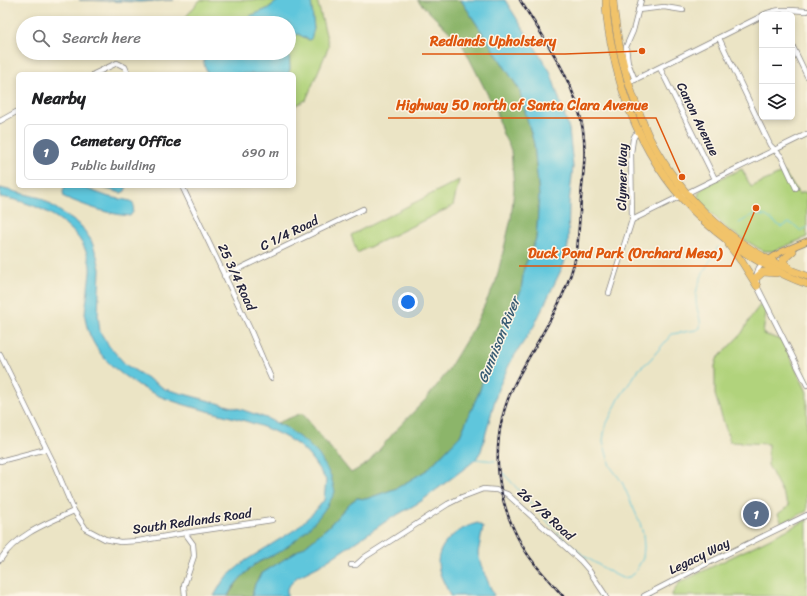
<!DOCTYPE html>
<meta charset="utf-8">
<style>
body{margin:0;font-family:Sriracha,sans-serif;background:#f2f2f2;color:#202124}
.controls{position:absolute;right:12px;top:12px;display:grid;overflow:hidden;border-radius:6px;box-shadow:0 2px 6px #0003}
.controls button{width:36px;height:36px;display:grid;place-items:center;padding:0;border:0;border-bottom:1px solid #e0e0e0;background:#fff;color:#202124;font:20px sans-serif}
.you{position:absolute;left:408px;top:302px;width:14px;height:14px;margin:-10px;border:3px solid #fff;border-radius:50%;background:#1a73e8;box-shadow:0 0 0 6px #1a73e833}
.badge{display:grid;place-items:center;width:26px;height:26px;border-radius:50%;background:#d93025;color:#fff;font-size:13px;font-weight:700}
.pin{position:absolute;translate:-50% -50%;border:2px solid #fff;box-shadow:0 1px 4px #0006}
.list{margin:0;padding:0;list-style:none}
h2{display:flex;justify-content:space-between;align-items:center;height:52px;margin:0;padding:0 16px;font-size:17px}
h2 small{font-size:13px;font-weight:400;color:#757577}
.list li{display:grid;grid-template-columns:26px 1fr auto;gap:12px;align-items:center;box-sizing:border-box;height:56px;margin:0 8px 8px;padding:0 8px;border:1px solid #e0e0e0;border-radius:6px}
.list b{display:block;font-size:15px;white-space:nowrap}
.list p{margin:0;font-size:13px;white-space:nowrap;color:#757577}
.list em{font-size:13px;font-style:normal;color:#757577}
.icon{flex:none;width:22px;height:22px;fill:none;stroke:currentColor;stroke-width:2;stroke-linecap:round;stroke-linejoin:round}
.map{position:relative;flex:none;width:807px;height:596px;overflow:hidden}
.search{position:absolute;background:#fff;box-shadow:0 2px 6px #0003;left:16px;top:16px;width:280px;height:44px;display:flex;align-items:center;gap:10px;box-sizing:border-box;padding:0 14px;border-radius:22px;color:#757577;font-size:15px}
.panel{position:absolute;background:#fff;box-shadow:0 2px 6px #0003;left:16px;top:72px;width:280px;height:116px;border-radius:6px}
.map>svg:first-child{display:block}
</style>
<div class="map">
<svg width="807" height="596" viewBox="0 0 807 596">
<rect width="100%" height="100%" fill="#fcf5e5"/>
<filter id="ink" filterUnits="userSpaceOnUse"><feTurbulence type="fractalNoise" baseFrequency=".025" numOctaves="2"/><feDisplacementMap in="SourceGraphic" scale="8" xChannelSelector="R" yChannelSelector="G"/><feConvolveMatrix kernelMatrix="1 2 1 2 8 2 1 2 1" color-interpolation-filters="sRGB"/></filter>
<filter id="wash" filterUnits="userSpaceOnUse"><feTurbulence type="fractalNoise" baseFrequency=".012" numOctaves="4" result="noise"/><feDisplacementMap in="SourceGraphic" scale="16" xChannelSelector="R" yChannelSelector="G"/><feGaussianBlur stdDeviation="0.9" result="paint"/><feColorMatrix in="noise" values="0 0 0 0 0 0 0 0 0 0 0 0 0 0 0 0 0 1.4 0 .05"/><feComposite in="paint" operator="in"/></filter>
<g filter="url(#wash)">
<rect width="100%" height="100%" fill="#ebe4c5"/>
<g fill="#b1d37b" stroke="#6a7a5b">
<path d="M200,0h79l-12,9 -17,7 -3,7h-60l-3,-4z"/>
<path d="M311,0h6l12,46 -23,54 -12,6v-32h-6l2,-5 -1,-29 4,-4 5,-2 11,6 5,-11z"/>
<path d="M742,169l9,18 33,-15 15,22 5,-2 3,1v44l-33,14h-11l-36,-22 -25,-25 -4,-6 1,-6 7,-7z"/>
<path d="M459,180l-6,26 -96,47 -6,-18z"/>
<path d="M763,301l3,11 -3,22 19,6 25,52v119l-25,12 -4,-9 11,-8 -21,-41v-21l-38,-2 -15,-47v-29l2,-7 25,-26 9,-16z"/>
<path d="M807,520v76h-136l8,-13z"/>
</g>
<path fill="#8cb56b" stroke="#576c53" d="M417,0h44l58,89 15,55 5,51 -2,32 -1,12 -12,29 -3,23 -20,39 -17,46 -4,14 -20,46 -33,34 -30,18 -31,11 -9,-1 -7,5 -22,24 -23,19 -44,28 -6,10 -3,12h-24l10,-15 16,-16 26,-14 55,-59 -28,-49 -30,-20 25,-10 49,60 17,-10 28,-33 31,-32 18,-23 29,-48 22,-46 15,-62 3,-31 -3,-38 -9,-18 -5,-19 -35,-69z"/>
<g fill="#5fc6dc" stroke="#40748c">
<path d="M79,0h95l-34,2z"/>
<path d="M279,0h32l3,29 -3,10 -2,1 -11,-6 -5,2 -4,4v-17h-42l3,-7 17,-7z"/>
<path d="M461,0h44l45,71 19,58 4,38 -4,36 -1,42 -4,19 -30,62 -23,35 -13,28 -17,62 -5,8 -7,6 -49,37 -32,18 -67,45 -24,12 -10,11v8h-35l3,-12 6,-10 44,-28 23,-19 22,-24 7,-5 9,1 31,-11 30,-18 33,-34 20,-46 4,-14 17,-46 20,-39 3,-23 12,-29 1,-12 2,-32 -5,-51 -15,-55z"/>
<path d="M289,51l1,18 -2,5h-80c-3,-8 -7,-13 -1,-21h82z"/>
<path d="M65,186h14l30,11 22,4 3,4 -1,7 -3,4c-23,-2 -44,-10 -66,-19l-1,-6z"/>
<path d="M97,186h30l-2,5 -4,2z"/>
<path d="M0,188l41,10 40,28 10,14 6,16 3,13 -2,46 2,17 9,14 17,19 39,24 75,20 26,9 19,9 22,16 12,12 12,21 4,16c-12,24 -31,43 -54,59 -8,5 -19,8 -27,14 -8,7 -23,22 -26,31h-14l10,-17 21,-18 51,-32 20,-19 8,-10 2,-20c-9,-13 -17,-28 -31,-37 -38,-25 -83,-28 -125,-43 -18,-5 -47,-23 -60,-36 -12,-11 -23,-29 -25,-47 0,-9 2,-18 3,-27 0,-8 3,-16 2,-24 -5,-41 -53,-64 -90,-69z"/>
<path d="M478,523l5,4 -5,26 3,12 13,31h-44c-3,-9 -9,-17 -11,-26 -6,-24 18,-42 39,-47z"/>
</g>
<g fill="none" stroke-linecap="round" stroke-linejoin="round">
<g stroke="#5fc6dc" stroke-width="1">
<path d="M739,223l14,-8 13,1 15,11 8,-4 5,2 7,6 6,-4"/>
<path d="M476,459l19,2"/>
<path d="M503,473l57,62 24,21 28,17 10,5 7,-1 5,-3 9,-16 1,-11 -1,-13 -3,-11 -18,-41 -12,-16 -7,-25 2,-14 15,-30 19,-28 10,-8 23,-27 24,-4 4,-2c2,-8 -4,-19 -4,-27 -1,-20 13,-37 22,-54"/>
</g>
</g>
</g>
<g filter="url(#ink)">
<g fill="none" stroke-linecap="round" stroke-linejoin="round">
<g stroke="#868380" stroke-width="6">
<g id="minor">
<path d="M638,10l26,-3 19,3"/>
<path d="M763,15c14,-7 29,-5 44,-4"/>
<path d="M719,38l51,107 11,11 15,32"/>
<path d="M792,45l15,31"/>
<path d="M660,68l55,111"/>
<path d="M94,74l23,-11 8,4 3,7"/>
<path d="M635,80l-7,-17 -2,-16 7,-16 8,-31"/>
<path d="M628,83l134,-67"/>
<path d="M0,121l18,-10"/>
<path d="M182,186l68,143 21,49"/>
<path d="M632,220l175,-86"/>
<path d="M762,263c-6,8 -6,13 -5,23l50,99"/>
<path d="M224,276l139,-67"/>
<path d="M609,293l23,-73 -1,-67 2,-14 2,-4 4,-2"/>
<path d="M0,354l54,110 20,47 12,18 19,10 15,3 18,-1 47,-8 87,-13"/>
<path d="M0,461l46,-12"/>
<path d="M0,560c16,-25 47,-37 74,-49"/>
<path d="M351,565h5l9,-8 83,-53 14,-7 21,-8 13,1 11,4 74,67 7,8 18,27"/>
<path d="M185,596l-1,-10 10,-30 -1,-12 -8,-11"/>
<path d="M644,596l58,-30 105,-51"/>
</g>
</g>
<g stroke="#868380" stroke-width="7">
<path id="major" d="M768,260l13,-8 26,-11"/>
</g>
<g stroke="#868380" stroke-width="8">
<g id="highway">
<path d="M606,0c0,22 5,44 10,66 20,83 66,149 139,193 17,10 34,19 52,25"/>
<path d="M613,0c3,39 11,75 26,112 3,8 6,17 10,25 32,63 91,117 158,139"/>
<path d="M729,245l13,17 15,24"/>
<path d="M789,268l-4,-4 -2,-4 10,-9"/>
<path d="M756,278l7,-6 13,1"/>
</g>
</g>
<use href="#minor" stroke="#fff" stroke-width="4.5"/>
<use href="#major" stroke="#f1c36a" stroke-width="5.5"/>
<use href="#highway" stroke="#f1c36a" stroke-width="7"/>
<g stroke="#22223b" stroke-width="2.5">
<path id="rail" d="M520,0c25,40 56,82 63,130 3,19 1,38 -1,57 -2,21 -3,43 -5,64 -9,47 -38,86 -60,128 -28,53 -25,116 6,168 10,18 26,33 40,49"/>
</g>
<use href="#rail" stroke="#fcf5e5" stroke-width="1" stroke-dasharray="3" stroke-linecap="butt"/>
</g>
</g>
<g text-anchor="middle" dominant-baseline="central" stroke-width="3" stroke-linejoin="round" paint-order="stroke">
<g font-size="13" fill="#22223b" stroke="#fcf5e5">
<text transform="translate(698 119) rotate(64)">Canon Avenue</text>
<text transform="translate(622 177) rotate(-89)">Clymer Way</text>
<text transform="translate(289 233) rotate(-26)">C 1/4 Road</text>
<text transform="translate(237 277) rotate(65)">25 3/4 Road</text>
<text transform="translate(546 514) rotate(42)">26 7/8 Road</text>
<text transform="translate(192 521) rotate(-8)">South Redlands Road</text>
<text transform="translate(699 556) rotate(-26)">Legacy Way</text>
</g>
<g font-size="14" font-style="italic" fill="#375b73" stroke="#fcf5e5">
<text transform="translate(499 340) rotate(-68)">Gunnison River</text>
</g>
</g>
<path fill="none" stroke="#de560e" stroke-width="1.5" d="M642 51L565 54H422M682 177L656 118H388M756 208L731 266H519"/>
<g fill="#de560e" stroke="#fcf5e5" stroke-width="1.5">
<circle cx="642" cy="51" r="4"/>
<circle cx="682" cy="177" r="4"/>
<circle cx="756" cy="208" r="4"/>
</g>
<g font-size="14" text-anchor="middle" font-weight="bold" fill="#de560e" stroke="#fcf5e5" stroke-width="3" stroke-linejoin="round" paint-order="stroke">
<text x="493" y="46">Redlands Upholstery</text>
<text x="522" y="110">Highway 50 north of Santa Clara Avenue</text>
<text x="625" y="258">Duck Pond Park (Orchard Mesa)</text>
</g>
</svg>
<div class="controls">
<button>+</button>
<button>−</button>
<button><svg class="icon" aria-label="layers" viewBox="0 0 24 24"><path d="M12 4l9 5-9 5-9-5zM3 14l9 5 9-5"/></svg></button>
</div>
<div class="you"></div>
<div class="pin badge" style="left:756px;top:514px;background:#5c6f8a">1</div>
<div class="search"><svg class="icon" aria-label="search" viewBox="0 0 24 24"><circle cx="10" cy="10" r="6"/><path d="M15 15l6 6"/></svg>Search here</div>
<section class="panel">
<h2>Nearby<small></small></h2>
<ul class="list">
<li><span class="badge" style="background:#5c6f8a">1</span><div><b>Cemetery Office</b><p>Public building</p></div><em>690 m</em></li>
</ul>
</section>
</div>
